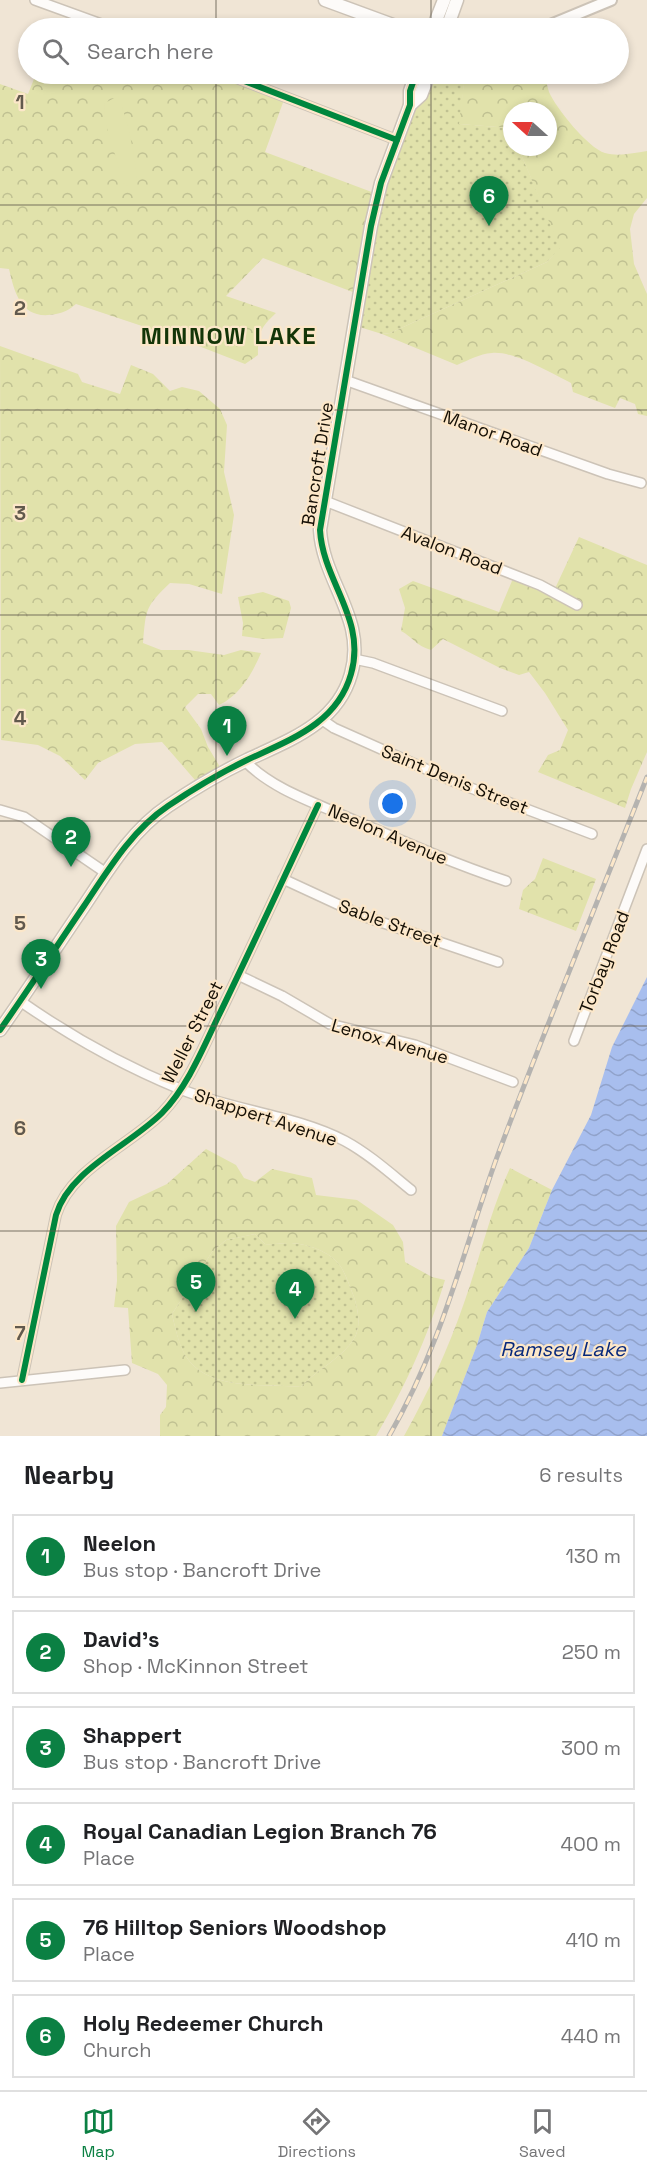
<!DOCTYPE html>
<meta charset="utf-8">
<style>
body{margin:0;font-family:"Space Grotesk",sans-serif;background:#f2f2f2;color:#202124}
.compass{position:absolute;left:503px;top:102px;width:54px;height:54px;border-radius:50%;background:#fff;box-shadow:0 3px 9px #0003;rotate:291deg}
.you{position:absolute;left:393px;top:804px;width:21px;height:21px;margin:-15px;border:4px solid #fff;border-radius:50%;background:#1a73e8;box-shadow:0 0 0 9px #1a73e833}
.badge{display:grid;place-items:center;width:39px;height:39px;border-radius:50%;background:#0b8043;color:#fff;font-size:20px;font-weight:700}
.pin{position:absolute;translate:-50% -50px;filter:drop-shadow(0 2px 3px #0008)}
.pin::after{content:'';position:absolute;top:32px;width:21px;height:18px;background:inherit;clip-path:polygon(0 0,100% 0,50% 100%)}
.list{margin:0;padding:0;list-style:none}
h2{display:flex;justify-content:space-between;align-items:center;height:78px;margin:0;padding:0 24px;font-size:26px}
h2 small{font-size:20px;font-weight:400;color:#757577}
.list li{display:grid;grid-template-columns:39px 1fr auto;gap:18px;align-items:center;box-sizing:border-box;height:84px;margin:0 12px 12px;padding:0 12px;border:2px solid #e0e0e0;border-radius:0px}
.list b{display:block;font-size:22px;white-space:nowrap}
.list p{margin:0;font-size:20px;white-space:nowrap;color:#757577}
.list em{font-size:20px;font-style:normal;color:#757577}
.icon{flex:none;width:33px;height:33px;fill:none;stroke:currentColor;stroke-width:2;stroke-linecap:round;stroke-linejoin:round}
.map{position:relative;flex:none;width:647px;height:1436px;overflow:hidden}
.search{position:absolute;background:#fff;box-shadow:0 3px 9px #0003;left:18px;right:18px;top:18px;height:66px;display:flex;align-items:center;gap:15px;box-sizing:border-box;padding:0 21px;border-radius:33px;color:#757577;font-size:22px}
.sheet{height:654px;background:#fff}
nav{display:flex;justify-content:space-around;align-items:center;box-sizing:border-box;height:84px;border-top:2px solid #e0e0e0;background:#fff;font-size:16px;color:#757577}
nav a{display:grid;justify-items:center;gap:3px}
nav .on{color:#0b8043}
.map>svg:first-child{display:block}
</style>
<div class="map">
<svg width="647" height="1436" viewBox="0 0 647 1436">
<defs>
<pattern id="grass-dots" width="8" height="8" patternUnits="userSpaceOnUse" patternTransform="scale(1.5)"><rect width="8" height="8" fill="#e1e2ab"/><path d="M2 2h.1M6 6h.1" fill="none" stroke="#c0c192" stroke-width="1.8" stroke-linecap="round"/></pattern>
<pattern id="forest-crowns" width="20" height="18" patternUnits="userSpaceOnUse" patternTransform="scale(1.5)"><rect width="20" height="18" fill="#e1e2ab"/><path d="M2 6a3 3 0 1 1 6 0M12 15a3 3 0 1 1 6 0" fill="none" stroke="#c0c192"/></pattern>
<pattern id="water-waves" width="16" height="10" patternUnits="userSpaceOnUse" patternTransform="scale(1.5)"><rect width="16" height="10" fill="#a8beee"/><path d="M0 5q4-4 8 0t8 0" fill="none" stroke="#90a2ca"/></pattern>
</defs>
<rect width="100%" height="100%" fill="#f0e5d5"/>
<g fill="url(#grass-dots)">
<path d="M430,74h35l-5,50 51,4 1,19h6l43,101 -14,14 -157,71 -8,1 -29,-9 28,-142z"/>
<path d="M255,1234l10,10c7,1 15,-1 23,-1 17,0 43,8 53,24 5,8 9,20 13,30 4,12 7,28 1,40 -12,21 -38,32 -54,50 -35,-4 -90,5 -114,-29 -8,-11 -12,-31 -15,-44l40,-62 14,-12z"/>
</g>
<g fill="url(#forest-crowns)" fill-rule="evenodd">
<path d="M36,74h189l60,23 -20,55 112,42 -19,100 -95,-36 -37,38 50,17c-16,15 -18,20 -18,42l-13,9 -67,-26 -102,-34c-7,6 -11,8 -20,10 -34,7 -41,-19 -47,-45l-9,-1v-184l28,10z"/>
<path d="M465,74h79c2,5 3,12 5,18 7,16 39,56 56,61 14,4 28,0 42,-2v47l-13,16 -4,15 4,35 13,30v122l-9,-2 -3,-10 -15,-6 -5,10 -42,-16 -2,-9c-21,-10 -56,-32 -79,-30 -13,1 -23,7 -35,12l-75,-31 8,-1 157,-71 13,-14 -42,-101h30v-36h-36v20l-2,-3 -51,-4z"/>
<path d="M0,346l78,28 4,8 38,12 11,-29 22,9 17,17 12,-4 17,4 21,18 7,16 -3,47 10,43 -12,79 -33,-10 -19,-1c-25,24 -24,26 -27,60l18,7h27l36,5 17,-5 20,3c-9,21 -21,42 -42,52l-8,-11h-13l-13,13 16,22 7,18 12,20 -25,13 -33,-38 -27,2 -37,19 -13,17 -25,-24 -22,-11 -37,-5z"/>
<path d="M579,537l68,28v187l-16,37 -6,19 -87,-36 10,-17 12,-5 8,-20 -23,-37 -16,-21 -10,3 -19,-7 -57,-29 -12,11c-16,-5 -17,-12 -30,-19l4,-23 -6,-19 14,-8 86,31 15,-36 38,19z"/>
<path d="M263,592l26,9 2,7 -8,30 -19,1 -22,-3 1,-13 -5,-26z"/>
<path d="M543,858l53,21 -20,52 -57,-22 4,-19 12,-11z"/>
<path d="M206,1149l30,16 8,13 11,4 17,-13 40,9 4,17 41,5 36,25 10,17 2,20 27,15 13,3c-18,58 -38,104 -69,156h-216v-21l6,-8 1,-22 -9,-11 -26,-11 -4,-55 -14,-1 3,-26 -1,-55 13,-24 38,-18zM255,1234l10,10c7,1 15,-1 23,-1 17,0 43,8 53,24 5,8 9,20 13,30 4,12 7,28 1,40 -12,21 -38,32 -54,50 -35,-4 -90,5 -114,-29 -8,-12 -12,-31 -15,-44l40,-62 14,-12z"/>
<path d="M510,1168l42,22 -23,58 -42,64 -10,33 -35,91h-38c24,-43 44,-87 60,-133 16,-45 26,-91 46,-135z"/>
</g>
<path fill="#e1e2ab" d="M118,96c10,25 16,55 19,82l-8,9 -9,-6v-10l-16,-53 1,-15z"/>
<path fill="url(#water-waves)" d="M647,977v459h-205l35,-91 10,-33 42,-64 23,-58 39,-75 21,-68z"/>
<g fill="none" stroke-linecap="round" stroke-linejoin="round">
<g stroke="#ccc3b7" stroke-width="12">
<g id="minor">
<path d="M35,0l77,28"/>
<path d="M226,74l171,66"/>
<path d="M345,380l263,94 33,9"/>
<path d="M325,501l215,84 37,20"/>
<path d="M354,659l19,4 129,48"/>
<path d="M321,719l13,9 121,54 137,52"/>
<path d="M245,761c27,28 68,41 104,57 51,22 103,45 157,63"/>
<path d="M0,810l24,7 82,56"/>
<path d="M283,879l80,37 135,46"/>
<path d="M238,975l44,21 48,28 85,21 98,37"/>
<path d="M20,1001c50,35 104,65 160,88 54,22 115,26 165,52 24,13 45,32 66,49"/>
<path d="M574,1041l73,-192"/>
<path d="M22,1380l34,-165c14,-46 73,-69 106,-102 26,-27 41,-65 57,-98 34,-70 66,-140 99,-210"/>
<path d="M0,1383l125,-13"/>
</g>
</g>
<g stroke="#ccc3b7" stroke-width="14">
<path id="tertiary" d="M543,28l68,-28"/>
</g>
<g stroke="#ccc3b7" stroke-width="15">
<g id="secondary">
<path d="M325,0l76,28"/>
<path d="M433,28l11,-28"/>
<path d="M447,28l10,-28"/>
<path d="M410,105l11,-10 8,-21"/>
<path d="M0,1030c29,-41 56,-83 84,-124 24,-36 48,-76 84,-100 25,-17 52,-33 79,-46 42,-20 90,-36 104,-86 16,-55 -28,-92 -31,-144l51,-304 10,-43 29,-78v-14l6,-17"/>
</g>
</g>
<use href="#minor" stroke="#fdfbf9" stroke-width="9"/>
<use href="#tertiary" stroke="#fdfbf9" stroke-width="10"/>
<use href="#secondary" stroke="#fdfbf9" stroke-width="12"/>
<g stroke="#b5b3b0" stroke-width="5">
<path id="rail" d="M389,1436c53,-91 73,-182 108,-279 47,-127 100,-253 150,-380"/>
</g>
<use href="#rail" stroke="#fce7c9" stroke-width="3" stroke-dasharray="9" stroke-linecap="butt"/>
<g stroke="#fce7c9" stroke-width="10">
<g id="cycleway">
<path d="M226,74l171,66"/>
<path d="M0,1030c29,-41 56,-83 84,-124 24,-36 48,-76 84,-100 25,-17 52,-33 79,-46 42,-20 90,-36 104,-86 16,-55 -28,-92 -31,-144l51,-304 10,-43 29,-78v-14l6,-17"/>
<path d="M22,1380l34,-165c14,-46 73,-69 106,-102 26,-27 41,-65 57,-98 34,-70 66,-140 99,-210"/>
</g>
</g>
<use href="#cycleway" stroke="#00873e" stroke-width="6"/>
</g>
<path fill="none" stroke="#61594d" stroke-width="1.5" stroke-opacity="0.55" d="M216,0v28M431,0v28M216,74v1362M431,74v1362M0,205h647M0,410h647M0,615h647M0,821h647M0,1026h647M0,1231h647"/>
<g text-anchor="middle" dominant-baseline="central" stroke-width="4.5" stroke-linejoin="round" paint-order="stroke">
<g font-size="18" fill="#140e04" stroke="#fce7c9">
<text transform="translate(493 433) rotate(20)">Manor Road</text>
<text transform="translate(317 464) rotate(-81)">Bancroft Drive</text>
<text transform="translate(452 550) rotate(21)">Avalon Road</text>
<text transform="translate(455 779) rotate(22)">Saint Denis Street</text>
<text transform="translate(388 834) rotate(23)">Neelon Avenue</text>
<text transform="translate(390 923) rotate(20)">Sable Street</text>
<text transform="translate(604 962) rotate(-69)">Torbay Road</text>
<text transform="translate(192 1032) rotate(-63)">Weller Street</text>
<text transform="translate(390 1041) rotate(16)">Lenox Avenue</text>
<text transform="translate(266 1117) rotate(18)">Shappert Avenue</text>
</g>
<g font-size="20" font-style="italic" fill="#07287b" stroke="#fce7c9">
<text x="563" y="1349">Ramsey Lake</text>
</g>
<g font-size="24" font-weight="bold" letter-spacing="1.5" fill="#143508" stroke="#fce7c9">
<text x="229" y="335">MINNOW LAKE</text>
</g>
</g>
<g font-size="20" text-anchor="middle" font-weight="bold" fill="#61594d" stroke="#fce7c9" stroke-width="4.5" stroke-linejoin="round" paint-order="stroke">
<text x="20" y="109">1</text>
<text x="20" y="315">2</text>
<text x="20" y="520">3</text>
<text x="20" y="725">4</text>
<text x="20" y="930">5</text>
<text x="20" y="1135">6</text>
<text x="20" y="1340">7</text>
</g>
</svg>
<svg class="compass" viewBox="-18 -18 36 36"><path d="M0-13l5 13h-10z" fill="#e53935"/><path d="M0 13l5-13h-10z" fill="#757577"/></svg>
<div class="you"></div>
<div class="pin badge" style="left:227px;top:756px">1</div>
<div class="pin badge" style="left:71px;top:867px">2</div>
<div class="pin badge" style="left:41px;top:989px">3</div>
<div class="pin badge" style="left:295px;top:1319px">4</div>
<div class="pin badge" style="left:196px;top:1312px">5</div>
<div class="pin badge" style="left:489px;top:226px">6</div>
<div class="search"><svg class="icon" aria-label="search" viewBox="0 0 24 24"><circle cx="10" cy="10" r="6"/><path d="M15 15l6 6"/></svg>Search here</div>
</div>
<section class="sheet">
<h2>Nearby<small>6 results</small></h2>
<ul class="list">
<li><span class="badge">1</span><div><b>Neelon</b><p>Bus stop · Bancroft Drive</p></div><em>130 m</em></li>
<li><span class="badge">2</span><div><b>David's</b><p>Shop · McKinnon Street</p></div><em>250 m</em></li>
<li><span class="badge">3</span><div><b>Shappert</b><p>Bus stop · Bancroft Drive</p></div><em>300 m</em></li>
<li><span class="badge">4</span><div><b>Royal Canadian Legion Branch 76</b><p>Place</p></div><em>400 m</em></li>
<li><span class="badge">5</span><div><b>76 Hilltop Seniors Woodshop</b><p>Place</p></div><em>410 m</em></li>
<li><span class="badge">6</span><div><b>Holy Redeemer Church</b><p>Church</p></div><em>440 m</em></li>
</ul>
</section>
<nav>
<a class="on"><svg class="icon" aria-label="map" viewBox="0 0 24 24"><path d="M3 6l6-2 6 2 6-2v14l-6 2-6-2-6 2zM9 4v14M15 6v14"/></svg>Map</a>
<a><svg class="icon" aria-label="directions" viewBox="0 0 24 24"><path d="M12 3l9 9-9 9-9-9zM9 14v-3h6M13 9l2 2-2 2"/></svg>Directions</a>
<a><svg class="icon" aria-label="saved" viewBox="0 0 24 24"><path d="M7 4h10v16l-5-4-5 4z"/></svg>Saved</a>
</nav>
